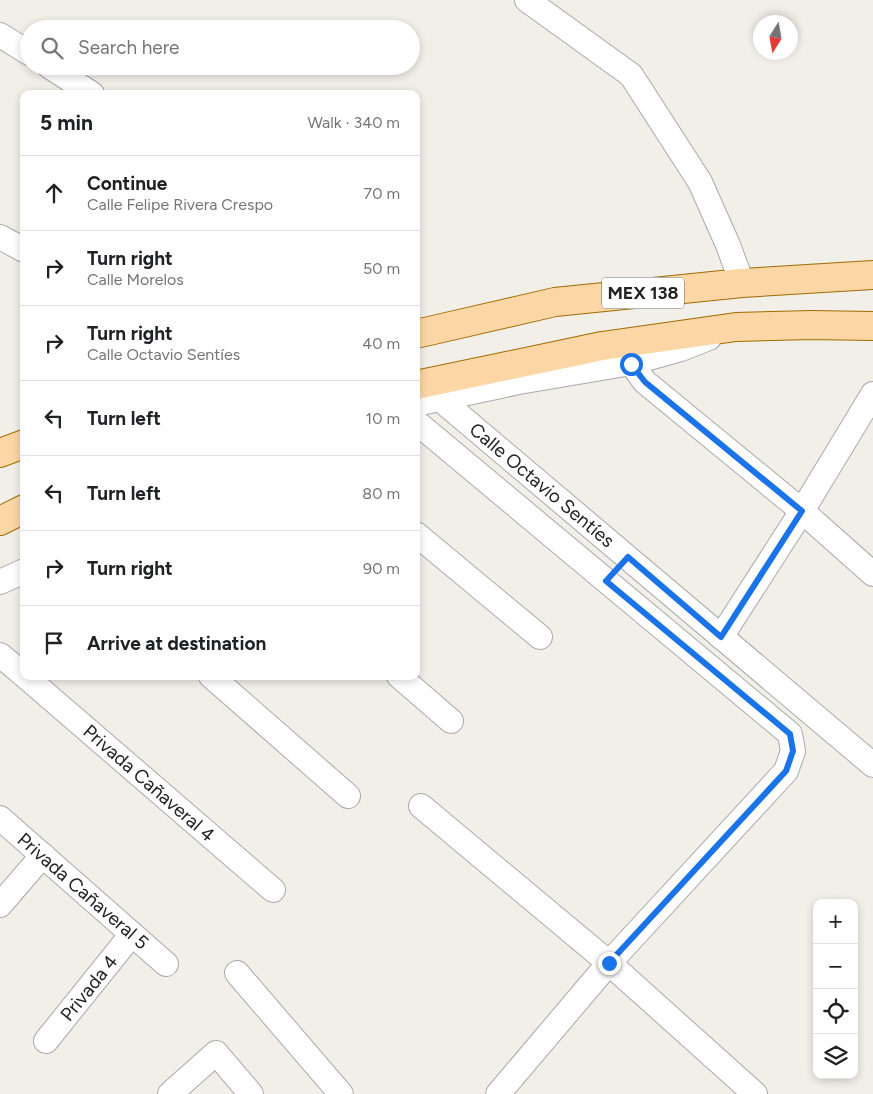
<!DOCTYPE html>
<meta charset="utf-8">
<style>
body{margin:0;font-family:Figtree,sans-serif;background:#f2f2f2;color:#202124}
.controls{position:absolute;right:15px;bottom:15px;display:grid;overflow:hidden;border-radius:10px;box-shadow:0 2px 8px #0003}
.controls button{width:45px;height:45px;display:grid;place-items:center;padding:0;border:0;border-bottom:1px solid #e0e0e0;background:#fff;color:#202124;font:25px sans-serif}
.compass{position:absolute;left:753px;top:15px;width:45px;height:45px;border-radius:50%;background:#fff;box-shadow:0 2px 8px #0003;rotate:191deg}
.stop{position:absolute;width:15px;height:15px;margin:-11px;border:4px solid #1a73e8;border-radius:50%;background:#fff}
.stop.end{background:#1a73e8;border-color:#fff;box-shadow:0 1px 5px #0008}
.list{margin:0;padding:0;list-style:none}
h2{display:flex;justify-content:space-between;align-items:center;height:65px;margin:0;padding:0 20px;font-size:21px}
h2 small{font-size:16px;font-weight:400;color:#757577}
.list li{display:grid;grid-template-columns:32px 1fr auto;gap:15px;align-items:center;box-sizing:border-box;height:75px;padding:0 20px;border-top:1px solid #e0e0e0}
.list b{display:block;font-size:19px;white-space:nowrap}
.list p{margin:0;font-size:16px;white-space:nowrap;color:#757577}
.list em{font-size:16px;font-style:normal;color:#757577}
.icon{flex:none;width:28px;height:28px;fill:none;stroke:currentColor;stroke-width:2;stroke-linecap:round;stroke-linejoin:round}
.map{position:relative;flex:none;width:873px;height:1094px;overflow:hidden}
.search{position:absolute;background:#fff;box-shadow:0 2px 8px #0003;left:20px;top:20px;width:400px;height:55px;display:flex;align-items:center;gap:12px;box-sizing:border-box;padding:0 18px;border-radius:28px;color:#757577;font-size:19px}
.panel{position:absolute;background:#fff;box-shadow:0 2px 8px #0003;left:20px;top:90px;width:400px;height:590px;border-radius:10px}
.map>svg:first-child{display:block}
</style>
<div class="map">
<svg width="873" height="1094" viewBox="0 0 873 1094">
<rect width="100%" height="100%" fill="#f2efe9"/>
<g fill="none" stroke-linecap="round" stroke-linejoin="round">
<g stroke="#a9a9a9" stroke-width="26">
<g id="minor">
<path d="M527,0l104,75 69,107 28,63 14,38"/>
<path d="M0,35l29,18"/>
<path d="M49,66l43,28"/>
<path d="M0,237l24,13"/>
<path d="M631,363l14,19 157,129 71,63"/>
<path d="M440,399l433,366"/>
<path d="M416,404l103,-22 112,-19 50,-14 28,-11"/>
<path d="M416,422l374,312 3,17 -7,20 -177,192 -111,131"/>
<path d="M416,534l124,103"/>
<path d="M0,582l24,-11"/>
<path d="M721,637l81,-126 71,-117"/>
<path d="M0,655l24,20"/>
<path d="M25,676l248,214"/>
<path d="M211,676l137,120"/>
<path d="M399,676l52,45"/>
<path d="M421,806l188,157 146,131"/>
<path d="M0,818l166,146"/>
<path d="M0,905l43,-50"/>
<path d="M237,973l104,121"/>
<path d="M46,1041l86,-107"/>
<path d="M170,1094l46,-41 35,41"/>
</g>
</g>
<g stroke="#a06b00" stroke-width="30">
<g id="major">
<path d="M416,334l139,-32 187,-19 131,-8"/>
<path d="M416,385l186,-39 134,-19 75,-2 62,1"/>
<path d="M0,453l24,-9"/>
<path d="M0,521l24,-12"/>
</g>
</g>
<use href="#minor" stroke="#fff" stroke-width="24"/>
<use href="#major" stroke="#fcd6a4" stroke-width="28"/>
</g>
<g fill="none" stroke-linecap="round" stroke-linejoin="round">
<path stroke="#1a73e8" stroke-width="6" d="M609,963l177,-192 7,-20 -3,-17 -184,-153 22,-24 93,80 81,-126 -157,-129 -14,-18"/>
</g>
<g text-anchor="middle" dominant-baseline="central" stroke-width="5" stroke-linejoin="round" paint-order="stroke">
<rect fill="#fff" stroke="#646464" stroke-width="1" x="602" y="277.5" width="82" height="31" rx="4"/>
<g font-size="18" font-weight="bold" fill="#222">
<text x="643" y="293">MEX 138</text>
</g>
<g font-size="19" fill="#222" stroke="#fff">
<text transform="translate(542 485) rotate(40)">Calle Octavio Sentíes</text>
<text transform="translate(149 783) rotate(41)">Privada Cañaveral 4</text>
<text transform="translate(83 891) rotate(41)">Privada Cañaveral 5</text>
<text transform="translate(89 988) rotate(-51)">Privada 4</text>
</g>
</g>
</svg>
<div class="controls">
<button>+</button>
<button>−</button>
<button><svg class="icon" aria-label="locate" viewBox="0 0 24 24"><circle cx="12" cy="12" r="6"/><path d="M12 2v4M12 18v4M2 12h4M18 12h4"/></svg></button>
<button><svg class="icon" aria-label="layers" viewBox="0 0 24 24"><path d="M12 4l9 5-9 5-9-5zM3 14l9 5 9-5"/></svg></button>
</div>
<svg class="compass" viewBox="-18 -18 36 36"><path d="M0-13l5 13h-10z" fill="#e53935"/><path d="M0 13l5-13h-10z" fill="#757577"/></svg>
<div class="stop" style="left:631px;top:364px"></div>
<div class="stop end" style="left:609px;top:963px"></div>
<div class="search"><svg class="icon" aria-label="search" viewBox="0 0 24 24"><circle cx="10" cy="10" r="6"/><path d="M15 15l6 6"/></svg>Search here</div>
<section class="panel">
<h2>5 min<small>Walk · 340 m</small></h2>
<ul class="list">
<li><svg class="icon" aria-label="ahead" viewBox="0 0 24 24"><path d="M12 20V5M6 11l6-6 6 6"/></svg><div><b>Continue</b><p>Calle Felipe Rivera Crespo</p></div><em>70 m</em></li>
<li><svg class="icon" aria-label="right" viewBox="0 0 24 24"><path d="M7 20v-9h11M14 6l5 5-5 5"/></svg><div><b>Turn right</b><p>Calle Morelos</p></div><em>50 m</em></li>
<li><svg class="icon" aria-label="right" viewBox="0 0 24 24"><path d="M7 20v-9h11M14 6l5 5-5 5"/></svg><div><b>Turn right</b><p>Calle Octavio Sentíes</p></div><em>40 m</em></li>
<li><svg class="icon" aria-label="left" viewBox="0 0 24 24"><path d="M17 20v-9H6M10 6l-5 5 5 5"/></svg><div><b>Turn left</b></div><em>10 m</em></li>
<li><svg class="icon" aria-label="left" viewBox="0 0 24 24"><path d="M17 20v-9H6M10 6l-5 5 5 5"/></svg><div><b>Turn left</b></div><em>80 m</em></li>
<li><svg class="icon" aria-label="right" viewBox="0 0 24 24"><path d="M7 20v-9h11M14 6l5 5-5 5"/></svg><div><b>Turn right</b></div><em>90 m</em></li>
<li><svg class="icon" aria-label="arrive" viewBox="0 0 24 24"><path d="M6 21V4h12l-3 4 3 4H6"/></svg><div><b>Arrive at destination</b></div></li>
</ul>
</section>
</div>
